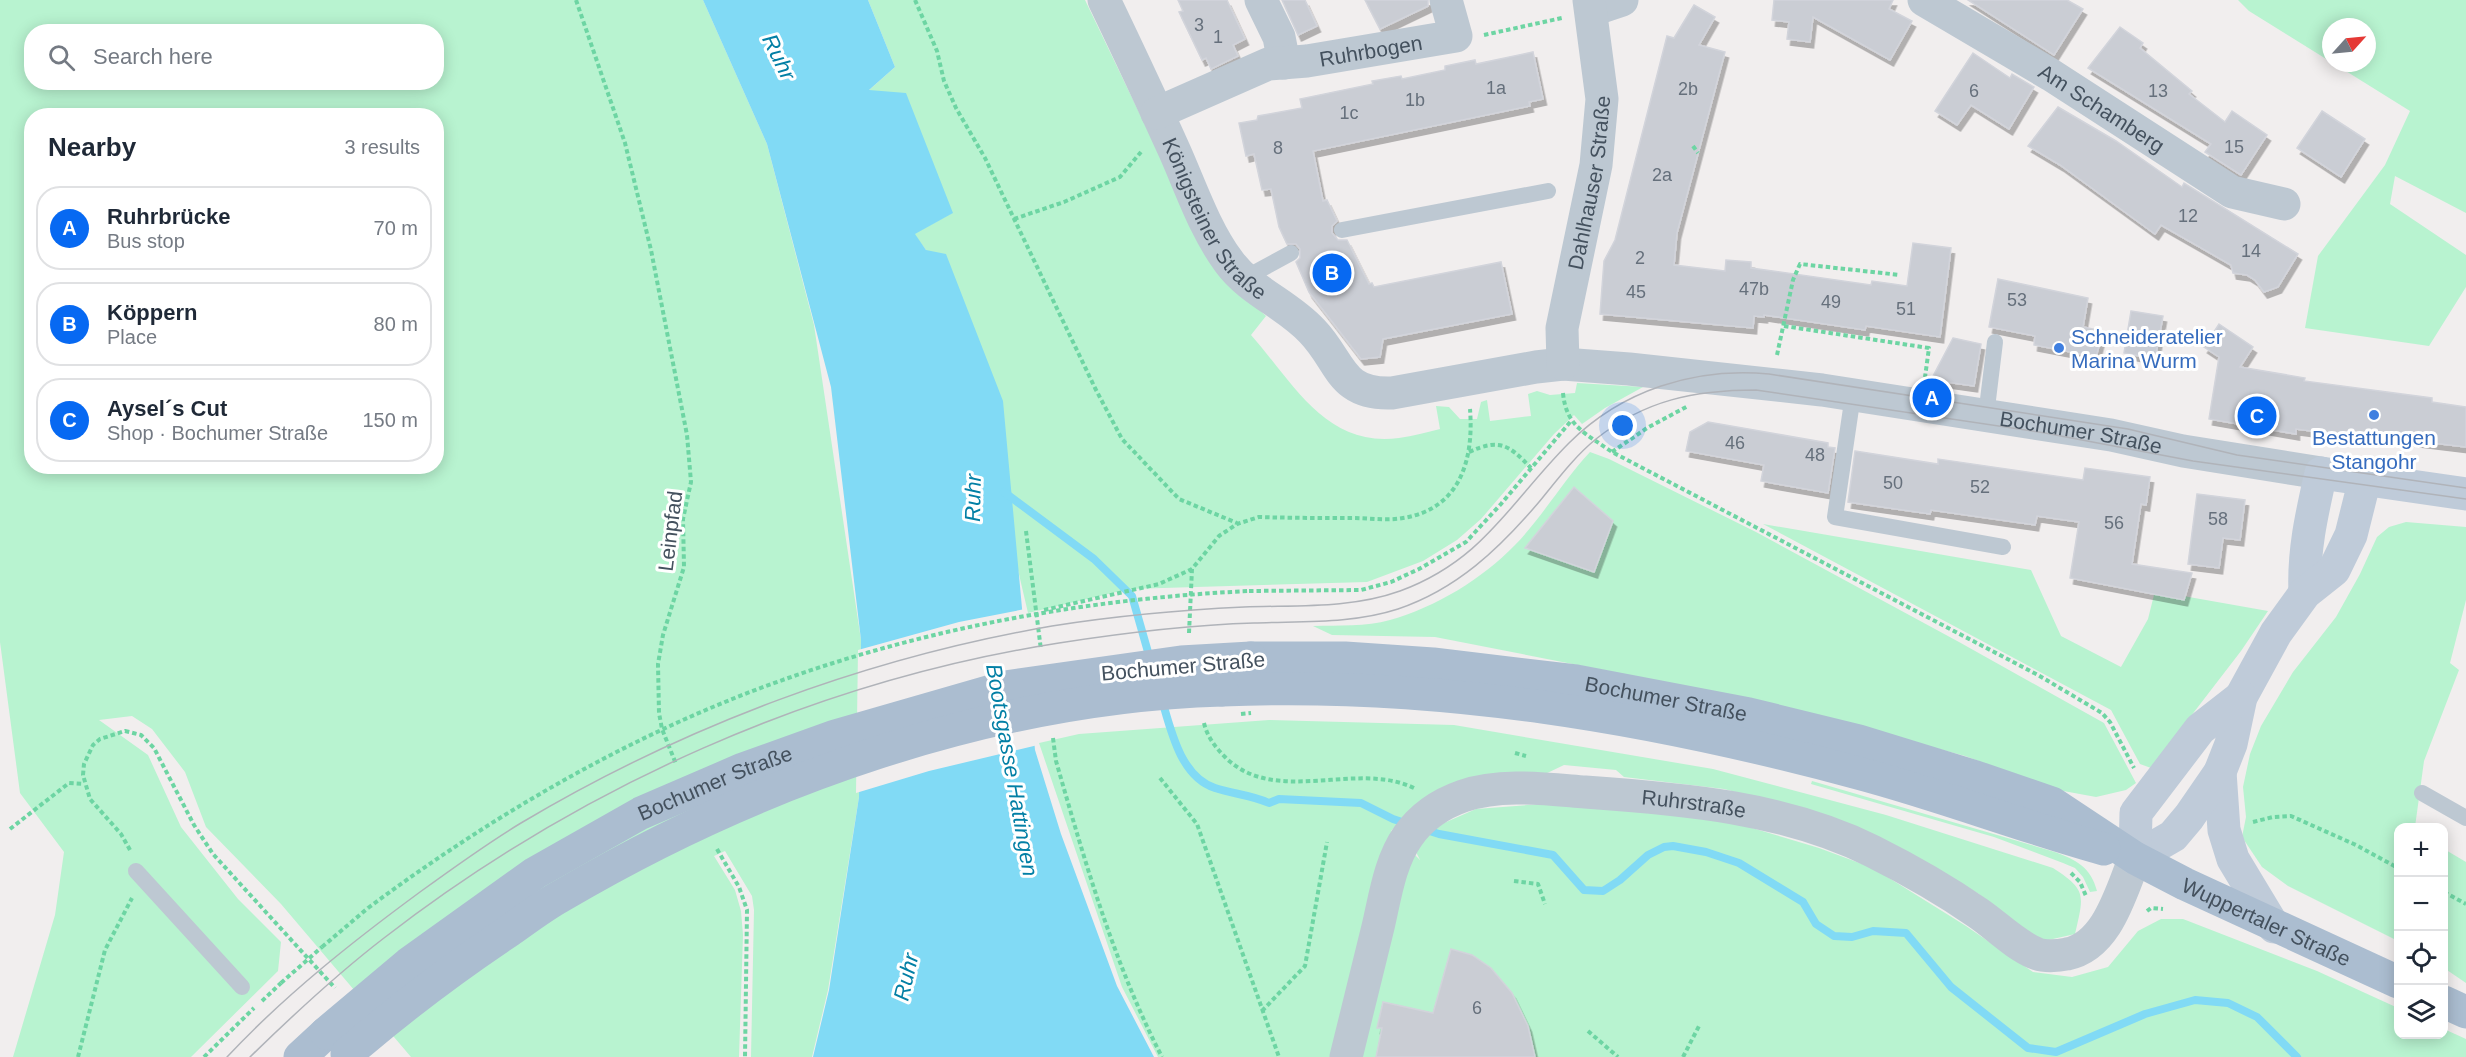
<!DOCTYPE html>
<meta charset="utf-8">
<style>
body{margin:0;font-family:Arial,sans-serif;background:#f6f6f7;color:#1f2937}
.controls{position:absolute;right:18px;bottom:18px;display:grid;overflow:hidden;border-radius:12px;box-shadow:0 3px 15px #0003}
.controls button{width:54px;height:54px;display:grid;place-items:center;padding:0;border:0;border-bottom:2px solid #e0e1e3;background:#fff;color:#1f2937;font:30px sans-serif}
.compass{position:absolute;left:2322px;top:18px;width:54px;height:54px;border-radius:50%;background:#fff;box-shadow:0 3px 15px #0003;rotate:63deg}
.you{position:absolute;left:1623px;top:426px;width:21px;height:21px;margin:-15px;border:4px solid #fff;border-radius:50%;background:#1a73e8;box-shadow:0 0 0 9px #1a73e833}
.badge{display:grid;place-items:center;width:39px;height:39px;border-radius:50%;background:#0769f2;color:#fff;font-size:20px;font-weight:700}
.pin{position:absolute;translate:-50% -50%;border:3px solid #fff;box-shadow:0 2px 6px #0006}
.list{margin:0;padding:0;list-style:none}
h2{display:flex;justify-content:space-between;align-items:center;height:78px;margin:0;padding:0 24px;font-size:26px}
h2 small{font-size:20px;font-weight:400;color:#747a83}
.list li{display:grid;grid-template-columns:39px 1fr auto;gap:18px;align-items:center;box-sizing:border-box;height:84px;margin:0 12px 12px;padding:0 12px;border:2px solid #e0e1e3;border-radius:24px}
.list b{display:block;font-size:22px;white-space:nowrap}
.list p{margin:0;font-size:20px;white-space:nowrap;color:#747a83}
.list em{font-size:20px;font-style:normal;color:#747a83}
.icon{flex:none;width:33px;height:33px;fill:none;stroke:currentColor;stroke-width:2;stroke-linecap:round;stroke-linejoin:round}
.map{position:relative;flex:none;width:2466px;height:1057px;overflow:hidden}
.search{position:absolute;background:#fff;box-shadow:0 3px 15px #0003;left:24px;top:24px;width:420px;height:66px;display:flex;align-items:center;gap:15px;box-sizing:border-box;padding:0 21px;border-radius:24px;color:#747a83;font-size:22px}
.panel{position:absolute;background:#fff;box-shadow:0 3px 15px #0003;left:24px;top:108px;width:420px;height:366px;border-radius:24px}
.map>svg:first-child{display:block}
</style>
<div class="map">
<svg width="2466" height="1057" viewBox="0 0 2466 1057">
<defs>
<filter id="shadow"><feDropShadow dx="3.5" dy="6" stdDeviation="0" flood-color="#0004"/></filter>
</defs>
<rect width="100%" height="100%" fill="#f1eeee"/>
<g fill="#b8f3d0" fill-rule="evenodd">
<path d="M0,0h703l64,144 47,181 47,315 -2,157 -31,193 -16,67h-61l3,-147 -2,-14 -27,-45 -11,5 21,34 6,21 2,24 -4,122h-328l-130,-153 -75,-77 -21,-55 -33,-43 -20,-13 -33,4 49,35 33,72 57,72 43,43 -3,29 -87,86h-178l42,-142 9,-63 -44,-59 -20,-151zM32,32h404v50h-404zM32,116h404v350h-404z"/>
<path d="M868,0h217l128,266 53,50 -15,19c42,47 74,113 148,103 14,-2 28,-6 41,-9l-4,-23 13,1 11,12h17l4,-17 6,-2 3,21 41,-5 -3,-22 9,-3 13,4 25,-2 2,-10 66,4 -38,21 -23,16 -8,-9 -20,19 -73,85 -24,21 -34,21 -56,21 -238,7 -101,24 -14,-60 -88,-303 -12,-16 38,-21 -84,-122 27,-24z"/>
<path d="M2238,0h228v213l-71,-37 -5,28 76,51v32l-37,59 -124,-18 13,-72 67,-91 25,-54 -77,-48h34v-36h-36v35l-82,-51z"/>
<path d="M1590,452l19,7 147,73 203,110 145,81 32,60 -10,7 -30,7 -38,-7 -93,-34 -204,-55 -326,-64 -103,-2 -19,-9c25,-1 53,1 77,-6 46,-13 92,-41 125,-75 28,-29 48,-64 75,-93z"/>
<path d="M2406,522l60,5v73l-16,63 9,7 -35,91 -9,66 -17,1v113l-110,-55 -26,-19 -20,-30 4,-20 -3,-30 7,-33 11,-28 32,-54 43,-55 24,-43 17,-37 12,-10z"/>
<path d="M1763,524l268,46 30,66 60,31 27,-48 7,-28 113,20 -27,40 -90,117 -11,-4 -29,-54z"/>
<path d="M1269,720l185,5 259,44 173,46 167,53c34,22 31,27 22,66l-31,7 -21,-10 -44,-37 -56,-32 -126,-54 -73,-19 -100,-12 -8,-7 -52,-5 -23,11 -121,27 -29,28 29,29 -4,-8 7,-14 21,-15 32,-14 65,-5 95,6 96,12 87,26 54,20 93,58 67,46 39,5 36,-10 30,-36 23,-12h22l134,52 81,37v26h46v-5l22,10v18h-1308l-36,-70 -83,-244 40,-9z"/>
<path d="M1812,781l243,71c21,8 36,15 42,39l-7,1 -7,-15 -8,-9 -12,-5 -69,-26 -183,-53z"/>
<path d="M2444,849l22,13v121l-22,-15z"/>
</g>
<path fill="#81daf5" d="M703,0h165l27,67 -26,23 37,3 47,120 -38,21 11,16 20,4 57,147 32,349 26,84 56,152 37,71h-341l16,-67 30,-193 2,-157 -30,-253 -64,-243z"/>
<path fill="#f1eeee" d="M1025,609l13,136 -109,26 -73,22 2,-143 101,-28z"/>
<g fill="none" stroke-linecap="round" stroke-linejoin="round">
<g stroke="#81daf5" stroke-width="8">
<path d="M1004,492l90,67 38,37 18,63"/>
<path d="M1162,700c9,31 19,77 53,88 18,6 37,7 54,15l10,-4 82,4 32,16 15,5"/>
<path d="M1423,829l16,5 114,21 31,35 19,1 17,-11 28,-25 16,-8 9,-1 33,6 33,11 64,39 13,22 18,12 18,1 21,-6 33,2 45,54 77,61 28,4 89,-38 50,-14 33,3 29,14 40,40"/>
</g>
</g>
<g fill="#cacdd4" stroke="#d2d4db" stroke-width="1.5" filter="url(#shadow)">
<path d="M1178,0h49l18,39 -12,6 5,11 -27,13 -5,-11 -4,2 -23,-48 4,-1z"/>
<path d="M1282,0h23l12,26 -19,9z"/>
<path d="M1365,0h63v6l-48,23z"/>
<path d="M1774,0h119l-4,9 23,12 -22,39 -77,-43 -3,25 -23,-3 2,-17 -17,-2z"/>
<path d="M1968,0h99l16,9 -29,46z"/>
<path d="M1694,5l21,12 -16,28 26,7 -48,181 -3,32 51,6 1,-11 25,2v6l120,17 1,-4 35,5 6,-43 38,5 -11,89 -74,-11 -1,4 -101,-15v2l-10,-1 -1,12 -153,-14 4,-53 11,-21 52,-204 7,2z"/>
<path d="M2120,27l23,16 -3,5 52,43 -3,3 36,28 7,-11 35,24 -26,40 -36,-23 6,-8 -123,-76z"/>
<path d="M1533,52l10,47 -14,3 1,4 -217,45 10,50 4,-1 10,21 -5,5v7l6,7h9l22,44 3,-1 2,4 127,-25 11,52 -129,25 -3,18 -19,2 -52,-67 -13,-30 4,-4v-9l-4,-5h-9l-8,-17 -8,-38 -9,1 -8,-36 -8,2 -7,-33 18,-3 1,-4 44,-8 -2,-9 73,-15 -1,-3 29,-5 1,3 43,-9v-4l30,-6 1,4z"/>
<path d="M1973,53l37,25 2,-4 22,13 -25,42 -38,-24 -14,20 -22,-14z"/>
<path d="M2058,107l58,34 66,46 2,-4 114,71 -20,33 -14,5 -9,-12 -8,-5 -14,-2 -2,-8 -70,-40 -6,9 -95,-69 -32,-19z"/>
<path d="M2322,111l43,28 -24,38 -44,-29z"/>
<path d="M1998,279l90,19 -5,29 20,4 -7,26 -62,-12 1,-9 -46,-9z"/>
<path d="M2131,311l32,5 -8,43 -31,-6z"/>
<path d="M2219,324l34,23 -13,20 65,11 -1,3 128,17v4l34,5v40l-124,-15v3l-46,-6v5l-87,-15 10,-62 -15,-10z"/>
<path d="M1953,338l28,6 -7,42 -43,-6z"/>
<path d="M1708,422l120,21v4l7,1 -7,45 -67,-12 3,-16 -78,-14 4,-19z"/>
<path d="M1855,451l83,13v-5l145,21 2,-12 65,9 -4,28 -5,-1 -9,60 60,9 -8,27 -114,-22 9,-56 -42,-6 -2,9 -104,-15 -1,4 -82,-12z"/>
<path d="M1574,487l39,34 -19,51 -69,-24z"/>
<path d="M2197,494l48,6 -5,40 -17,-2 -4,30 -31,-4z"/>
<path d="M1451,949l21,6 19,13 21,25 16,33 7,31h-159l6,-29h-5l6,-26 50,11z"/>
</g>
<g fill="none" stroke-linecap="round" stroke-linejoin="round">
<g stroke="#6dd5a3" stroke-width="4" stroke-dasharray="4.5 3" stroke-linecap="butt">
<path d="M576,0l49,143 26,107 36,185 4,47 -8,37 1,48 -21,68 -5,29 1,49 3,16 14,35"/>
<path d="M915,0l22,51 7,30 12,27 29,50 110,230 27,51 57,60 58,24"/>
<path d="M1484,35l78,-17"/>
<path d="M1693,146l5,7"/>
<path d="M1014,219l50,-17 56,-25 21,-25"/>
<path d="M1784,326l145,22 -4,29"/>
<path d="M1777,355l16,-75 7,-16 100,11"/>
<path d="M1563,393c3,34 24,41 49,59l426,223 64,38 8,9 24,46"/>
<path d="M1469,452c31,-14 40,-7 62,16"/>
<path d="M1612,452l35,-24 41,-22"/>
<path d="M1026,531l15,119"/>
<path d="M1249,591l112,-1 30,-8 28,-13 47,-27 35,-38 70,-83"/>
<path d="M1044,610l115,-26 33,-15"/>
<path d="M1189,633l3,-64 27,-33 18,-12 22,-7c31,1 62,1 93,1 17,0 35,3 51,0 57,-9 71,-58 67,-109"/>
<path d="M1204,723c3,13 11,24 21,34 50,50 131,3 189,31"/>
<path d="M1053,738l3,23c29,101 58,203 106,296"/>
<path d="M1515,753l11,3"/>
<path d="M1160,778l37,46 82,233"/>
<path d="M2253,822l20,-5 18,-1 65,29 42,23"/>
<path d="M10,829l59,-46 15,1"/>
<path d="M717,849l22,38 8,23 -2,147"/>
<path d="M130,850l-9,-16 -31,-35 -7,-24 1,-11 9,-19 7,-6 25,-8 16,4 13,13 40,77 19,29 122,134"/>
<path d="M2071,873l9,9 6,14"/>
<path d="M1514,881l24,3 7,20"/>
<path d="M2444,892l22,12"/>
<path d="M2147,911l4,-3 12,1"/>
<path d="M322,947l46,-39"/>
<path d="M262,1001l19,-18"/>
<path d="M1262,1011l43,-45 22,-124"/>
<path d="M1588,1031l30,26"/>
<path d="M78,1057l27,-107 27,-52"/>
<path d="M204,1057l50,-49"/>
<path d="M1683,1057l16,-31"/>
</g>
<g stroke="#bdc8d2" stroke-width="16">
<path d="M1342,230l206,-39"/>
<path d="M1243,279l48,-26"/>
<path d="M1853,395l-18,122 168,30"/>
<path d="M1986,416l9,-74"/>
<path d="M2422,793l44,25"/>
<path d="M136,871l106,116"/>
</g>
<g stroke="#bdc8d2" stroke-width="33">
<path id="s1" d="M1104,0c24,50 48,101 71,152 16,36 30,78 54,110 22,30 58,42 83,69 30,31 27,64 80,62l144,-26 27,-3 66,5 193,21 289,45 72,16 138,22"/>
<path d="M1261,0l18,37 5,26"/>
<path id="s2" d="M1924,0l127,75 181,117 52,12"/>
<path d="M1592,10l30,-10"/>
<path id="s3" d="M1157,113l111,-49 39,-3 149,-25 -10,-36"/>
<path id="s4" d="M1563,364l-1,-36 34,-163 6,-66 -13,-99"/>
<path id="s5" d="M1346,1057c11,-43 21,-87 32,-130 7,-30 12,-66 30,-91 14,-20 32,-32 55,-40 38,-13 83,-7 122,-4 98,7 198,15 287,59 36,18 73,39 106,62 19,13 36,31 57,40 8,4 23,3 32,1 41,-8 54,-63 68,-96"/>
</g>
<g stroke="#bfcbd9" stroke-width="33">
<path d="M2305,593c-2,-42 7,-80 16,-120l145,21"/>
<path d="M2220,772l4,58 9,29 41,68"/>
<path d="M2135,858l38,-22 16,-19 31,-45 11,-28 10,-47 35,-64 29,-40 29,-23 17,-35 14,-56"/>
<path d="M2135,858l1,-45 64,-84 41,-32"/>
</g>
<g stroke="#abbdd0" stroke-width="33">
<path id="s6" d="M1251,658h94l88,6 143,17 173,33 110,27 117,36 76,26 83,55 50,26 213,98"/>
<path d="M1222,690c216,-9 428,27 636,83 83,22 163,53 246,76"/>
<path d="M2444,1002l22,10"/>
<path d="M300,1057l26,-24"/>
</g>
<g stroke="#b0b3b9" stroke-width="1.5">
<path d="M227,1057c58,-62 125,-115 193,-165 33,-24 66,-48 101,-69 163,-97 345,-165 531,-197 63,-10 128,-16 192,-19 52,-2 106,2 156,-16 84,-31 110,-89 169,-148 53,-53 126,-76 200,-69l359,55 109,26 229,33"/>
<path d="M250,1057c43,-42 87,-83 134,-119 195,-151 431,-257 675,-295 64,-10 129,-18 195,-20 48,-2 98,1 144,-14 59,-20 101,-60 141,-107 18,-22 35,-45 57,-63 49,-39 99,-49 160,-49l289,43 148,28 273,38"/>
</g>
<g stroke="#6dd5a3" stroke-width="4" stroke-dasharray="4.5 3" stroke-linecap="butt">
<path d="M1241,714l10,-1"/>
<path d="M368,908c117,-87 245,-163 382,-216 159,-61 329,-93 499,-101"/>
<path d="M281,983l41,-36"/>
</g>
<g stroke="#abbdd0" stroke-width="33">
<path id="s7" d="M326,1033l82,-69 127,-91 106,-60 102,-44 92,-33 170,-49 176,-25 70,-4"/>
<path d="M347,1054c51,-44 105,-85 162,-123 17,-12 34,-25 52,-35 197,-116 431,-199 661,-206"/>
</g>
</g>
<g fill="#3f7fe0" stroke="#fff" stroke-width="2">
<circle cx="2059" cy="348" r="6"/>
<circle cx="2374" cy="415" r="6"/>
</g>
<g text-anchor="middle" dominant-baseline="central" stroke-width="6" stroke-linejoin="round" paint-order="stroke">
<g font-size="18" fill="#66707c">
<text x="1199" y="25">3</text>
<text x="1218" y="37">1</text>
<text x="1496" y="88">1a</text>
<text x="1688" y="89">2b</text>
<text x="1974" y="91">6</text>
<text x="2158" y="91">13</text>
<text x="1415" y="100">1b</text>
<text x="1349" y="113">1c</text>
<text x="2234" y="147">15</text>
<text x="1278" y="148">8</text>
<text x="1662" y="175">2a</text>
<text x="2188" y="216">12</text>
<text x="2251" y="251">14</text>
<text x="1640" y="258">2</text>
<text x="1754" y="289">47b</text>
<text x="1636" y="292">45</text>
<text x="2017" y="300">53</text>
<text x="1831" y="302">49</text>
<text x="1906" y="309">51</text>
<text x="1735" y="443">46</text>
<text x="1815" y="455">48</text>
<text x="1893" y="483">50</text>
<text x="1980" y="487">52</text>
<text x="2218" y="519">58</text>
<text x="2114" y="523">56</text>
<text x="1477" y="1008">6</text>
</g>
<g font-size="21" fill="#44515e" stroke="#fff">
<text stroke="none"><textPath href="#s3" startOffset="225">Ruhrbogen</textPath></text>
<text stroke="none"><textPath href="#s2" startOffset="208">Am Schamberg</textPath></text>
<text stroke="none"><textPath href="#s4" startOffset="184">Dahlhauser Straße</textPath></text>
<text stroke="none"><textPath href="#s1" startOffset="246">Königsteiner Straße</textPath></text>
<text stroke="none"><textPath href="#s1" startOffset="1203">Bochumer Straße</textPath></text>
<text transform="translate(670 531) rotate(-83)">Leinpfad</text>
<text transform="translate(1183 666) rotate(-5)">Bochumer Straße</text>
<text stroke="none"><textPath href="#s6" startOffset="418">Bochumer Straße</textPath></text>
<text stroke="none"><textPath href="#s7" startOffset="465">Bochumer Straße</textPath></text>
<text stroke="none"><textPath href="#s5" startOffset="532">Ruhrstraße</textPath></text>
<text stroke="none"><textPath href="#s6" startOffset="1064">Wuppertaler Straße</textPath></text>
</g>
<g font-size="21" fill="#366cbe" stroke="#fff" text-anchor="start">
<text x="2071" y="336">Schneideratelier<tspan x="2071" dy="24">Marina Wurm</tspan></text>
<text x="2374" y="437" text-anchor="middle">Bestattungen<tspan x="2374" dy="24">Stangohr</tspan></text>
</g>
<g font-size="22" font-style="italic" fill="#027fa5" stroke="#fff">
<text transform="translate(779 57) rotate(64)">Ruhr</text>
<text transform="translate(973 498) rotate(-89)">Ruhr</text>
<text transform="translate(1012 770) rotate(80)">Bootsgasse Hattingen</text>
<text transform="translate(906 977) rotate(-77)">Ruhr</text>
</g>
</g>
</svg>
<div class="controls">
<button>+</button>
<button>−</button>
<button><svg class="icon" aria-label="locate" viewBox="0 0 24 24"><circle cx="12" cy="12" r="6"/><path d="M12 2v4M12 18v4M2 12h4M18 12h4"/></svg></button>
<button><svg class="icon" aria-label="layers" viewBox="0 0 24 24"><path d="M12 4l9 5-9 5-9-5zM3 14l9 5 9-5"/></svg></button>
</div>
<svg class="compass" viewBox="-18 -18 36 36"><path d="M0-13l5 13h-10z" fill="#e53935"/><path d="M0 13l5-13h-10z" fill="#747a83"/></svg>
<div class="you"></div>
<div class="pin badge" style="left:1932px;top:398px">A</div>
<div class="pin badge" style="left:1332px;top:273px">B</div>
<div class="pin badge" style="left:2257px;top:416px">C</div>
<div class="search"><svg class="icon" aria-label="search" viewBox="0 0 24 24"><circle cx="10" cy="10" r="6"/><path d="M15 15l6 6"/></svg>Search here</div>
<section class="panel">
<h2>Nearby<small>3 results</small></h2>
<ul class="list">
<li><span class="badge">A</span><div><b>Ruhrbrücke</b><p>Bus stop</p></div><em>70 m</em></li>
<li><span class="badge">B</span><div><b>Köppern</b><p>Place</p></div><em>80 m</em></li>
<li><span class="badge">C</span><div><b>Aysel´s Cut</b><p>Shop · Bochumer Straße</p></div><em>150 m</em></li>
</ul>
</section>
</div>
